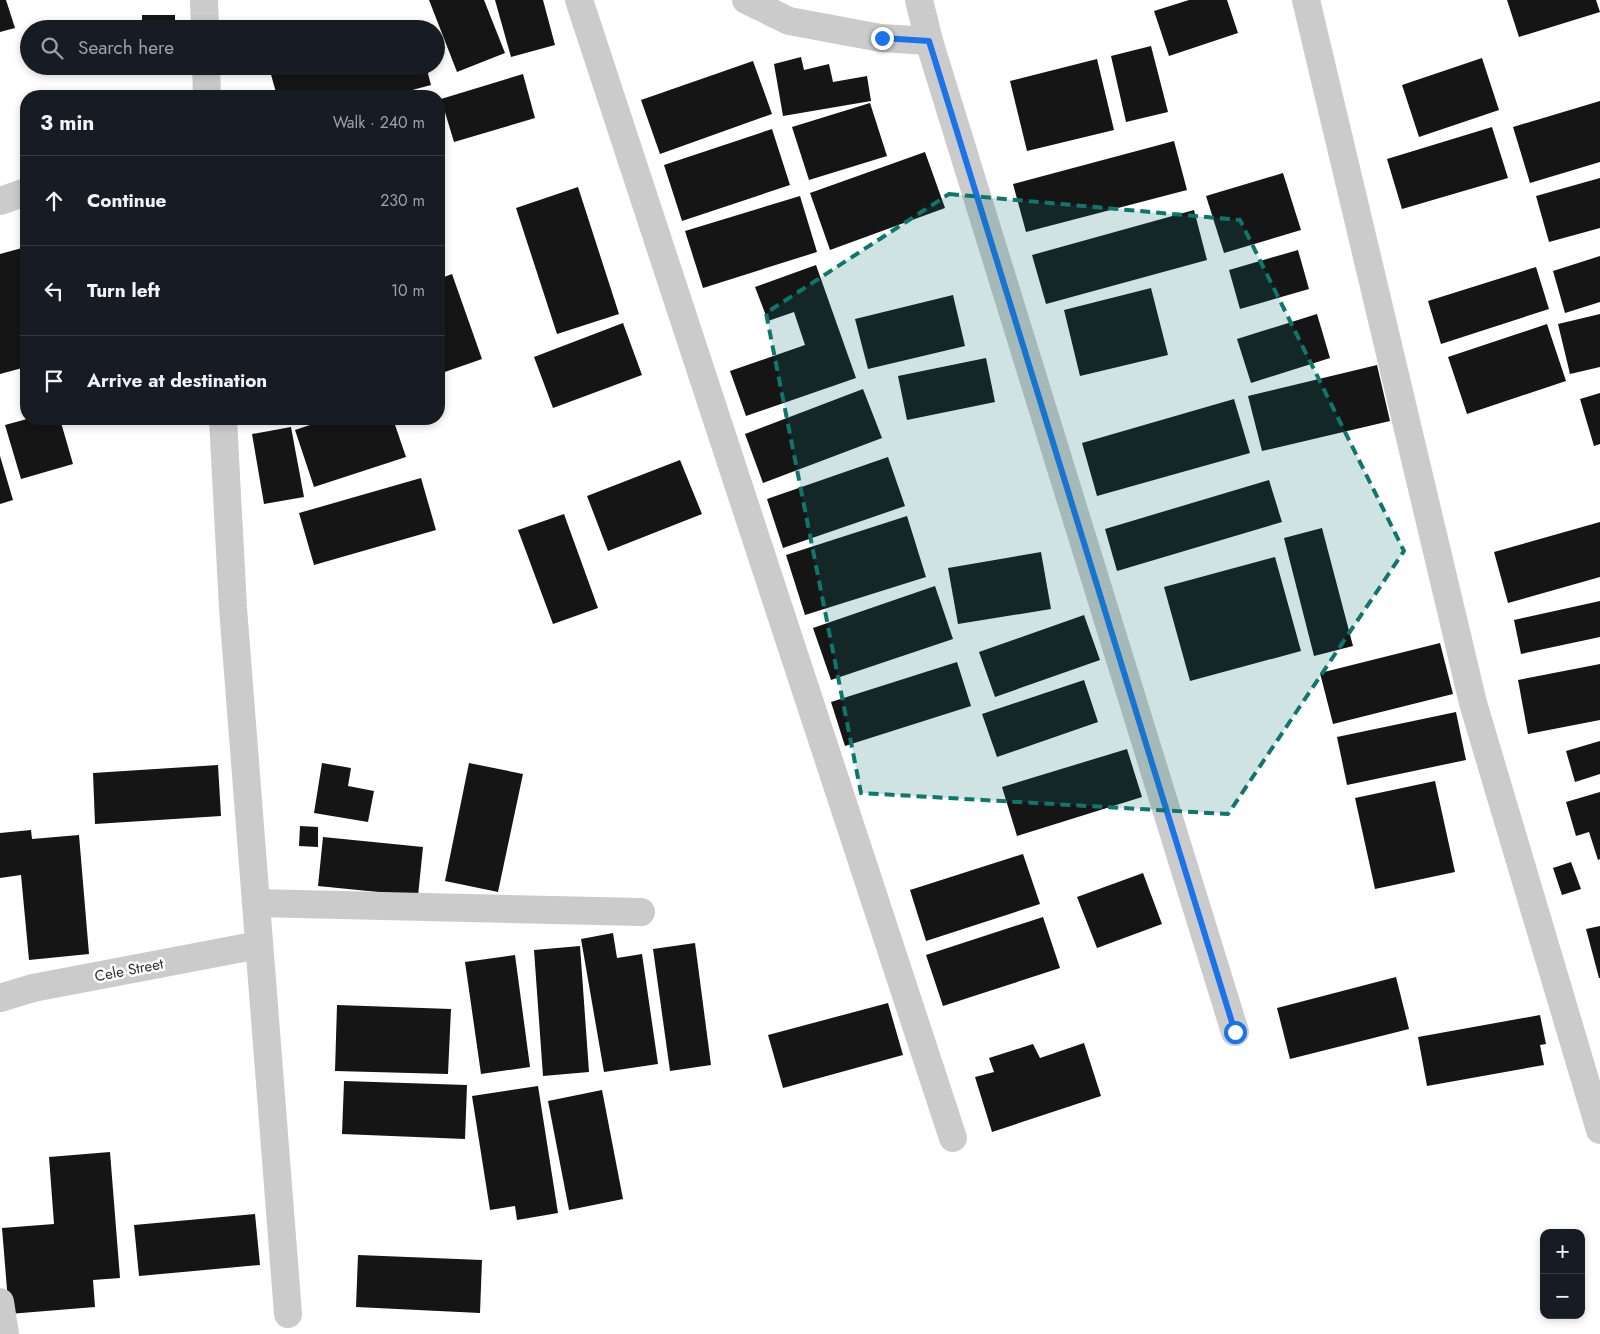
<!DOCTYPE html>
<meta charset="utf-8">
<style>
body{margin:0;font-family:Jost,sans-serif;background:#20242c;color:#f1f3f6}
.controls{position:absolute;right:15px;bottom:15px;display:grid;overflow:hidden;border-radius:10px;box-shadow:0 2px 8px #0003}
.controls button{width:45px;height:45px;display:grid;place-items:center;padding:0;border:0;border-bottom:1px solid #363941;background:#171b24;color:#f1f3f6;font:25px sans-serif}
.stop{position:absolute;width:15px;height:15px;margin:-11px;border:4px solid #1a73e8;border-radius:50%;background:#fff}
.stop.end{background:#1a73e8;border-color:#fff;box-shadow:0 1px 5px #0008}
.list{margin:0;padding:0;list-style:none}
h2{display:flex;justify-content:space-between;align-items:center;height:65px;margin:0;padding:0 20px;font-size:21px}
h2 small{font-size:16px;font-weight:400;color:#9ea1a6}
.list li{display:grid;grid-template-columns:32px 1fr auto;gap:15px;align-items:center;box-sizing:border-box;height:90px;padding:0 20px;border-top:1px solid #363941}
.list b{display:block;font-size:19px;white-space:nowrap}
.list em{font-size:16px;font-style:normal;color:#9ea1a6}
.icon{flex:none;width:28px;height:28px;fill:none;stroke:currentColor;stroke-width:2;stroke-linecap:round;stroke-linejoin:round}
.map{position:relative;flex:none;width:1600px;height:1334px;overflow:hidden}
.search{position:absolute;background:#171b24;box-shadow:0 2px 8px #0003;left:20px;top:20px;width:425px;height:55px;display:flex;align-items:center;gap:12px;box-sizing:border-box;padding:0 18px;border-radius:28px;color:#9ea1a6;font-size:19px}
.panel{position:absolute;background:#171b24;box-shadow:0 2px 8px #0003;left:20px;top:90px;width:425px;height:335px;border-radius:20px}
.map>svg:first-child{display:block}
</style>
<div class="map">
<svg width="1600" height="1334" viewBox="0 0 1600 1334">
<rect width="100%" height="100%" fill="#fff"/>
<g fill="#151515">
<path d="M0,0h6l9,28 -15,4z"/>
<path d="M429,0h55l21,53 -48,19z"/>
<path d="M495,0h48l12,45 -44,12z"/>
<path d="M1189,0h38l11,33 -69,23 -15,-45z"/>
<path d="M1507,0h89l4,12 -81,25z"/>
<rect x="142" y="15" width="33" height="14"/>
<path d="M1151,46l17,66 -42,10 -15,-66z"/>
<path d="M801,57l3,13 25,-6 4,18 34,-6 4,25 -88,15 -9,-52z"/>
<path d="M1482,58l17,52 -80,27 -17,-52z"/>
<path d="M1097,59l17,71 -87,21 -17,-70z"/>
<path d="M753,61l19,53 -112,40 -19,-54z"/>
<path d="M288,66h138l5,19 -41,11h-113l-7,-25z"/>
<path d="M523,74l12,44 -81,24 -13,-43z"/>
<path d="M1600,101v61l-70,21 -17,-56z"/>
<path d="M870,103l17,53 -78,24 -17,-53z"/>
<path d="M1492,127l16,51 -106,31 -15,-50z"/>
<path d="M772,129l18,56 -108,36 -18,-56z"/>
<path d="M1174,141l13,49 -161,42 -13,-48z"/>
<path d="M925,152l20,56 -115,42 -20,-57z"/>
<path d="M1283,173l18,57 -77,23 -18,-57z"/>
<path d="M1600,178v50l-51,14 -13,-46z"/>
<path d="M578,187l41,127 -62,20 -41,-126z"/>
<path d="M800,196l17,56 -114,36 -18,-57z"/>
<path d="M1194,210l13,50 -161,44 -14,-49z"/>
<path d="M22,248l4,15v104l-26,7v-120z"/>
<path d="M1298,250l11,39 -69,20 -11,-39z"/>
<path d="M1600,256v46l-35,11 -12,-42z"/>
<path d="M816,265l40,113 -110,38 -16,-45 75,-26 -11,-33 -26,9 -13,-34z"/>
<path d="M1536,267l13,42 -108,35 -13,-43z"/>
<path d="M452,274l30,85 -43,15v-95z"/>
<path d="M1151,288l17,67 -88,21 -16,-66z"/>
<path d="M953,295l12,51 -97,23 -13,-50z"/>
<path d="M1317,314l13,44 -79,25 -14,-44z"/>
<path d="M1600,314v53l-30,7 -12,-50z"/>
<path d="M623,323l19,52 -89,33 -19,-51z"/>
<path d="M1547,324l19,57 -99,33 -19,-57z"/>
<path d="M986,358l9,44 -88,18 -9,-44z"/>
<path d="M1377,365l13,56 -128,30 -14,-55z"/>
<path d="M863,389l19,49 -119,45 -18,-49z"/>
<path d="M1600,393v51l-6,2 -14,-47z"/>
<path d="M1234,399l16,54 -153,43 -15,-53z"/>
<path d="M27,419h33l13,45 -52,15 -16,-54z"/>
<path d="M328,419h65l13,38 -92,30 -19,-57z"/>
<path d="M291,427l13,70 -40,7 -12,-70z"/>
<path d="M0,456l13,44 -13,4z"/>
<path d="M888,457l17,49 -122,42 -16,-49z"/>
<path d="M680,460l22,54 -94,37 -21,-55z"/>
<path d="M421,478l15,52 -122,35 -15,-52z"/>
<path d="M1269,480l13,42 -165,49 -12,-42z"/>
<path d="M564,514l34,94 -45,16 -35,-94z"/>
<path d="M907,516l19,61 -121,38 -19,-60z"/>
<path d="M1600,522v55l-92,26 -14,-51z"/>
<path d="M1322,528l31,118 -39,10 -30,-118z"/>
<path d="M1041,552l10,57 -93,15 -10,-56z"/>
<path d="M1275,557l26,94 -111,30 -26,-94z"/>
<path d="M935,586l18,53 -122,41 -18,-52z"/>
<path d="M1600,601v36l-79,17 -7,-34z"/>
<path d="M1084,615l16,45 -105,37 -16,-45z"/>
<path d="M1440,643l13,51 -120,30 -13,-51z"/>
<path d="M957,662l14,44 -126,40 -14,-44z"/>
<path d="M1600,664v56l-72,14 -10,-54z"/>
<path d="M1084,680l14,42 -101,35 -15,-43z"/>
<path d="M1456,712l10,48 -119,25 -10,-48z"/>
<path d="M1600,741v33l-25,8 -9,-31z"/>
<path d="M1127,749l15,48 -125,39 -15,-49z"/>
<path d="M322,763l29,5 -3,18 26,5 -6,31 -54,-9z"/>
<path d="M469,763l54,11 -25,118 -53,-11z"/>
<path d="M218,765l3,51 -126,8 -2,-51z"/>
<path d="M1435,781l20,91 -80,17 -20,-91z"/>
<path d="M1600,792v67l-2,1 -9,-28 -13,4 -10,-34z"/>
<path d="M300,826l18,1v20l-19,-1z"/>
<path d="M31,830l1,9 47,-4 10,119 -60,6 -8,-85 -21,3v-45z"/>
<path d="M323,837l100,10 -5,49 -100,-10z"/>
<path d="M1023,854l17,50 -114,37 -16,-51z"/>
<path d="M1571,862l10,27 -19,6 -9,-27z"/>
<path d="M1143,873l19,51 -65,24 -20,-51z"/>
<path d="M1043,917l17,51 -117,38 -17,-51z"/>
<path d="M1600,926v52h-1l-13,-49z"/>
<path d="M613,933l4,25 25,-4 16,110 -54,8 -23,-133z"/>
<path d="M695,943l16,122 -41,6 -17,-122z"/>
<path d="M580,946l9,126 -46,4 -9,-126z"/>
<path d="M515,955l15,112 -49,7 -16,-112z"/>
<path d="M1396,977l13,52 -119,30 -13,-51z"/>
<path d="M888,1003l15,52 -120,33 -15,-53z"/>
<path d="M337,1005l114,4 -3,65 -113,-3z"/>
<path d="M1540,1015l6,29 -6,1 4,20 -117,21 -9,-49z"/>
<path d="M1084,1043l17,53 -109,36 -17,-55 19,-5 -5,-14 44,-14 7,14z"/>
<path d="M344,1081l123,4 -2,54 -123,-5z"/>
<path d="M538,1086l20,127 -41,7 -2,-14 -25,4 -18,-114z"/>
<path d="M602,1090l21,109 -54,11 -21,-109z"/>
<path d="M110,1152l10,126 -27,2 2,27 -86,7 -7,-86 52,-4 -5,-67z"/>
<path d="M255,1214l5,51 -121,11 -5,-51z"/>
<path d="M358,1255l124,5 -2,53 -124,-6z"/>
</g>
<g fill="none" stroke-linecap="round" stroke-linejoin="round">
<g stroke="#cbcbcb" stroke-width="28">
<path d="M204,0l1,29"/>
<path d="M579,0l374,1138"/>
<path d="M746,0l43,21 92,17 48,3"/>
<path d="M919,0l10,41 306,991"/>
<path d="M1306,0l167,703 127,427"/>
<path d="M206,66l1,30"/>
<path d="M0,201l26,-9"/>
<path d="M223,419l10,189 55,706"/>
<path d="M256,903l385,9"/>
<path d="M0,998l33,-10 226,-43"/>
<path d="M0,1302l5,32"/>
</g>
</g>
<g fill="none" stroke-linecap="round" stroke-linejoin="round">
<path stroke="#1a73e8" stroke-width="6" d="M882,38l47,3 306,991"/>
</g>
<path fill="#0f766e" fill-opacity="0.2" stroke="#0f766e" stroke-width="4" stroke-dasharray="10 6" stroke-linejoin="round" d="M949,194l291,26 164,331 -176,263 -367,-21 -95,-480z"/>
<g text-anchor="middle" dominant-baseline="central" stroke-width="5" stroke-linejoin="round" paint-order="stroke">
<g font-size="15" fill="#2e2e2e" stroke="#fff">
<text transform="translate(129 970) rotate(-11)">Cele Street</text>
</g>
</g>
</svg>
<div class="controls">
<button>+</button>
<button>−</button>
</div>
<div class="stop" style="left:1235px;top:1032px"></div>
<div class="stop end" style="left:882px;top:38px"></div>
<div class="search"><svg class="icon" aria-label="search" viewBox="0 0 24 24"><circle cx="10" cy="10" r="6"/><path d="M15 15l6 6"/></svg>Search here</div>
<section class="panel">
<h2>3 min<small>Walk · 240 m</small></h2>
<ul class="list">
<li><svg class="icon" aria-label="ahead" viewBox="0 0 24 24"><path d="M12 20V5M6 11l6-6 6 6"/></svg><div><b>Continue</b></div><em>230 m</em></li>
<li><svg class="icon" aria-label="left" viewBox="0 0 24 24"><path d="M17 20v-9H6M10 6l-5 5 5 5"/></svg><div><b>Turn left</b></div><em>10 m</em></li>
<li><svg class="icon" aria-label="arrive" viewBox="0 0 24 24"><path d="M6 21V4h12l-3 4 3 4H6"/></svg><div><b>Arrive at destination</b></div></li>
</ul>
</section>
</div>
